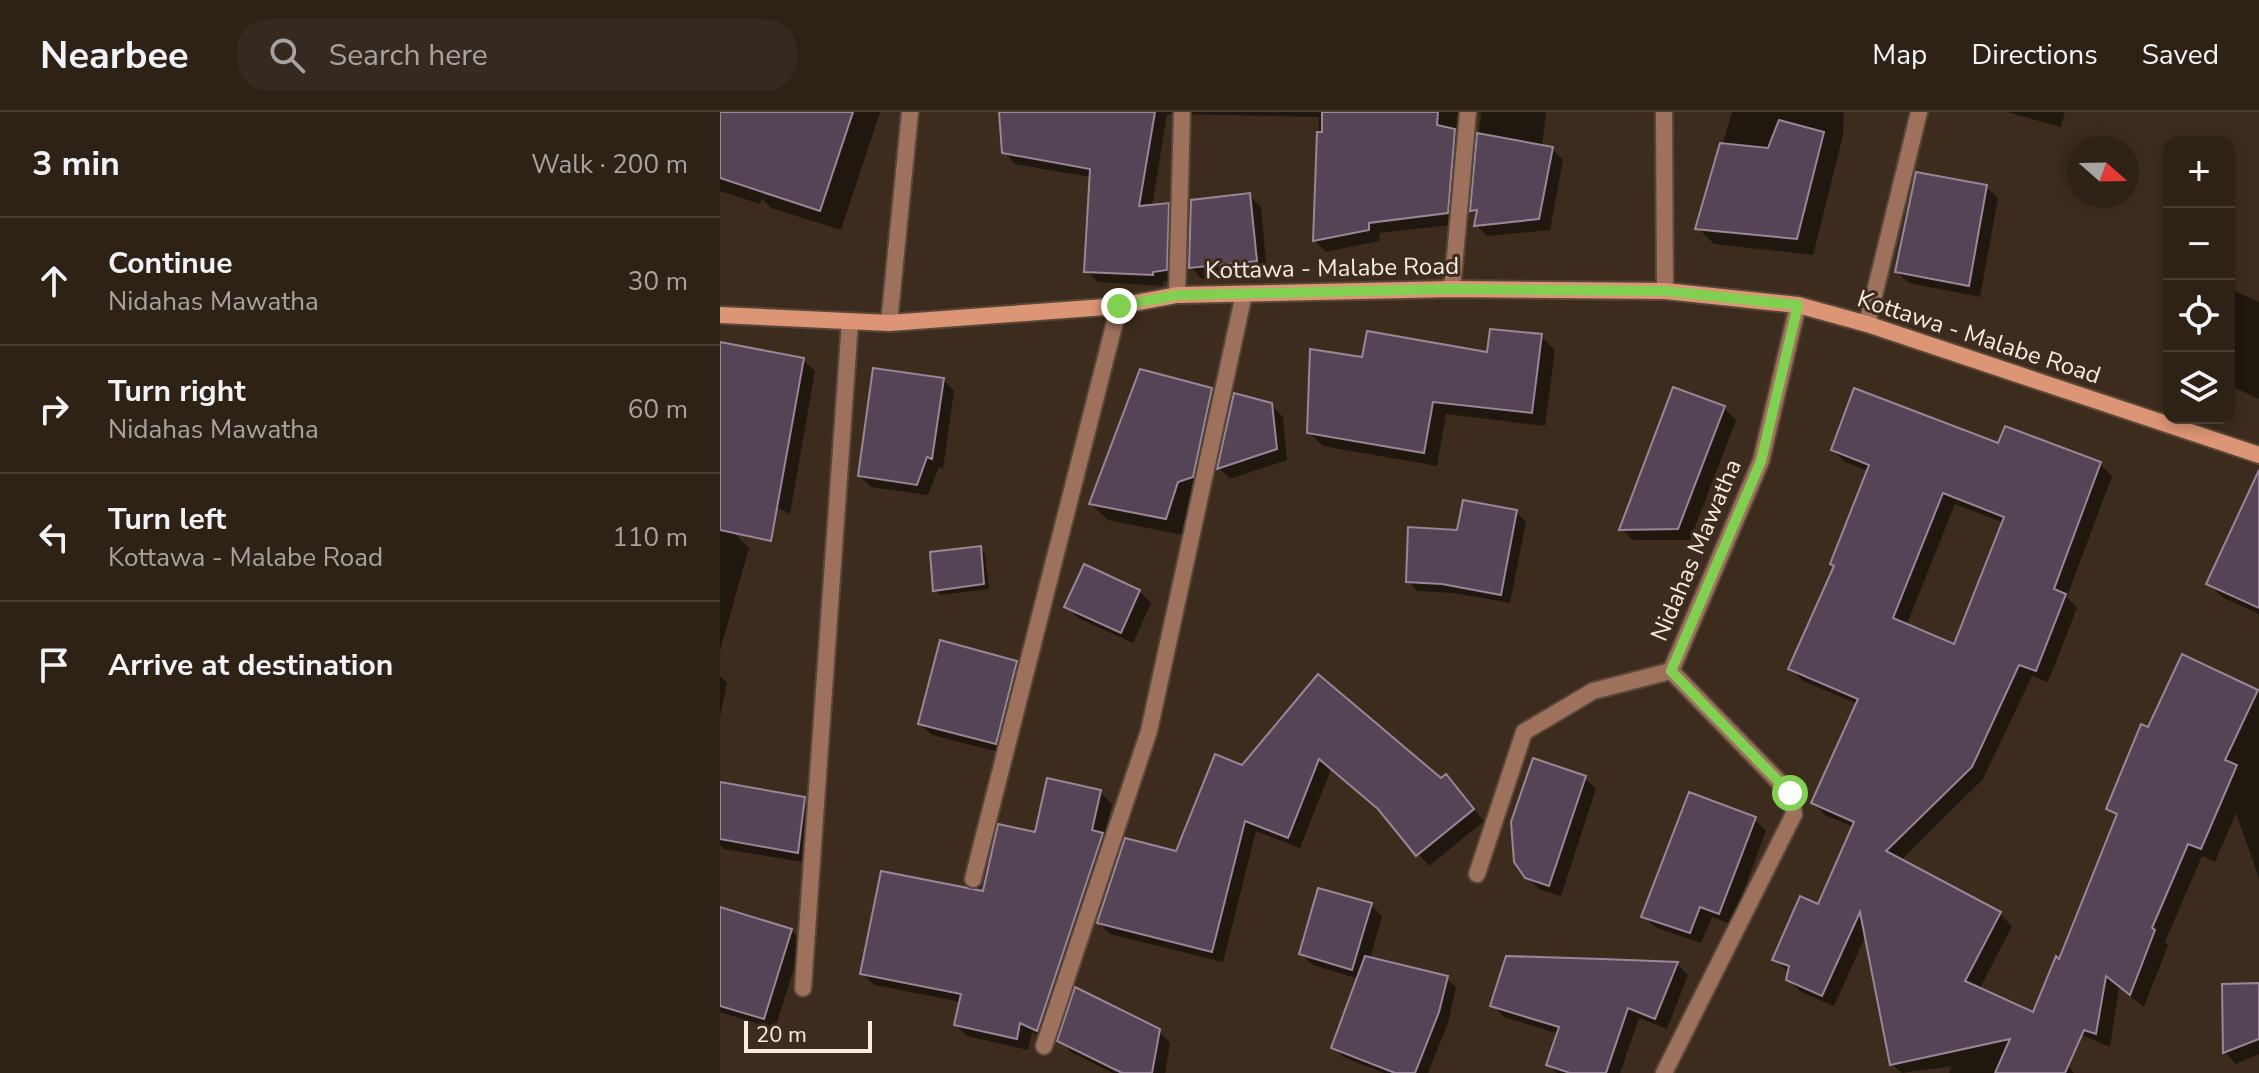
<!DOCTYPE html>
<meta charset="utf-8">
<style>
body{margin:0;font-family:"Nunito Sans",sans-serif;background:#36291f;color:#f1f3f6}
.controls{position:absolute;right:24px;top:24px;display:grid;overflow:hidden;border-radius:16px;box-shadow:0 4px 12px #0003}
.controls button{width:72px;height:72px;display:grid;place-items:center;padding:0;border:0;border-bottom:2px solid #493e35;background:#2e2116;color:#f1f3f6;font:40px sans-serif}
.compass{position:absolute;left:1347px;top:24px;width:72px;height:72px;border-radius:50%;background:#2e2116;box-shadow:0 4px 12px #0003;rotate:110deg}
.scale{position:absolute;left:24px;bottom:20px;width:128px;box-sizing:border-box;padding-left:8px;border:4px solid #f6ebe2;border-top:0;font-size:22px;line-height:28px;white-space:nowrap;color:#f6ebe2;-webkit-text-stroke:6px #3d2c1d;paint-order:stroke}
.stop{position:absolute;width:24px;height:24px;margin:-18px;border:6px solid #81d051;border-radius:50%;background:#fff}
.stop.end{background:#81d051;border-color:#fff;box-shadow:0 2px 8px #0008}
.list{margin:0;padding:0;list-style:none}
h2{display:flex;justify-content:space-between;align-items:center;height:104px;margin:0;padding:0 32px;font-size:34px}
h2 small{font-size:26px;font-weight:400;color:#a7a3a1}
.list li{display:grid;grid-template-columns:52px 1fr auto;gap:24px;align-items:center;box-sizing:border-box;height:128px;padding:0 32px;border-top:2px solid #493e35}
.list b{display:block;font-size:30px;white-space:nowrap}
.list p{margin:0;font-size:26px;white-space:nowrap;color:#a7a3a1}
.list em{font-size:26px;font-style:normal;color:#a7a3a1}
.icon{flex:none;width:44px;height:44px;fill:none;stroke:currentColor;stroke-width:2;stroke-linecap:round;stroke-linejoin:round}
.map{position:relative;flex:none;width:1539px;height:961px;overflow:hidden}
header{display:flex;align-items:center;gap:48px;box-sizing:border-box;height:112px;padding:0 40px;background:#2e2116;border-bottom:2px solid #493e35}
header strong{font-size:38px}
nav{display:flex;gap:44px;margin-inline-start:auto;font-size:28px}
.search{width:560px;height:72px;background:#36291f;display:flex;align-items:center;gap:20px;box-sizing:border-box;padding:0 28px;border-radius:32px;color:#a7a3a1;font-size:30px}
main{display:flex}
aside{flex:1;background:#2e2116}
.map>svg:first-child{display:block}
</style>
<header>
<strong>Nearbee</strong>
<div class="search"><svg class="icon" aria-label="search" viewBox="0 0 24 24"><circle cx="10" cy="10" r="6"/><path d="M15 15l6 6"/></svg>Search here</div>
<nav><a>Map</a><a>Directions</a><a>Saved</a></nav>
</header>
<main>
<aside>
<h2>3 min<small>Walk · 200 m</small></h2>
<ul class="list">
<li><svg class="icon" aria-label="ahead" viewBox="0 0 24 24"><path d="M12 20V5M6 11l6-6 6 6"/></svg><div><b>Continue</b><p>Nidahas Mawatha</p></div><em>30 m</em></li>
<li><svg class="icon" aria-label="right" viewBox="0 0 24 24"><path d="M7 20v-9h11M14 6l5 5-5 5"/></svg><div><b>Turn right</b><p>Nidahas Mawatha</p></div><em>60 m</em></li>
<li><svg class="icon" aria-label="left" viewBox="0 0 24 24"><path d="M17 20v-9H6M10 6l-5 5 5 5"/></svg><div><b>Turn left</b><p>Kottawa - Malabe Road</p></div><em>110 m</em></li>
<li><svg class="icon" aria-label="arrive" viewBox="0 0 24 24"><path d="M6 21V4h12l-3 4 3 4H6"/></svg><div><b>Arrive at destination</b></div></li>
</ul>
</aside>
<div class="map">
<svg width="1539" height="961" viewBox="0 0 1539 961">
<rect width="100%" height="100%" fill="#3d2c1d"/>
<g fill="#0007" fill-rule="evenodd">
<path d="M0,0h160l-39,118 -70,-22 -9,-9 -2,5 -40,-13z"/>
<path d="M281,0h479l-6,1 -16,111 -78,9 -1,8 -53,11 -11,-11 4,-124 -152,-3 -15,93 16,-2 11,11 -2,65 -14,1v4l-65,-4 -12,-11 6,-94 -77,-13 -11,-12z"/>
<path d="M761,0h65l-4,35 10,2 11,11 -13,70 -63,6 -11,-11 2,-9 -6,-6z"/>
<path d="M1012,0h112l-1,23 -30,120 -99,-11 -16,-16z"/>
<path d="M1287,0h58l-4,15z"/>
<path d="M1266,75l12,11 -18,99 -71,-14 -12,-11z"/>
<path d="M529,83l12,12 6,65 -65,7 -11,-12z"/>
<path d="M1509,177l30,13v97l-30,-14z"/>
<path d="M821,224l14,14 -10,76 -99,-12 -9,52 -114,-20 -14,-14 55,-72 125,-5z"/>
<path d="M0,240l83,8 12,11 -25,143 -70,-36z"/>
<path d="M223,267l11,12 -11,78 -4,-2 -11,28 -57,-8 -11,-11z"/>
<path d="M491,278l17,16 -19,87 -15,5 -11,37 -75,-15 -17,-16z"/>
<path d="M515,284l36,9 12,12 4,43 -57,19 -11,-11z"/>
<path d="M1004,296l12,12 -46,120h-57l-12,-11z"/>
<path d="M1280,333l100,19 12,12 -45,121 10,11 -29,74 -16,-6 -49,103 -83,82 100,53 12,12 -33,64 58,34 37,49h-125l3,-7 -50,7 -10,-9 -26,-129 -32,71 -33,-14 -13,-13 2,-6 -16,-14 45,-53 35,-79 -29,-12 -12,-12 45,-99 -55,-23 -12,-12 44,-102 34,-96 -24,-9 -12,-12zM1235,392l49,19 -49,124 -48,-23z"/>
<path d="M796,400l10,10 -16,81 -56,-10 -37,-2 -9,-10 50,-49z"/>
<path d="M0,416l14,5 15,15 -29,103z"/>
<path d="M1539,419v83l-37,-17 -14,-14z"/>
<path d="M260,436l5,6 4,35 -49,6 -5,-5z"/>
<path d="M419,479l12,12 -18,40 -55,-25 -11,-12z"/>
<path d="M1463,545l76,36v185l-23,-65 -21,49 -13,-6 -37,86 3,3 -24,62 -25,-19 -9,59 -59,-25 9,-60 58,-144 -10,-10z"/>
<path d="M296,550l12,12 -21,80 -75,-19 -12,-11z"/>
<path d="M0,564l7,7 -7,34z"/>
<path d="M599,565l122,103 5,-4 38,45 -55,45 -45,-52 -53,-45 -31,79 -44,-17 -33,131 -113,-28 -11,-11 78,-69z"/>
<path d="M865,666l11,11 -35,107 -22,-7 -12,-12z"/>
<path d="M380,680l12,12 -8,33 10,9 -65,195 -17,-9 -4,18 -61,-14 -11,-11 5,-23 -87,-17 -12,-12 122,-79 52,-59z"/>
<path d="M0,686h85l11,12 -7,53 -85,-14 -4,-4z"/>
<path d="M1034,707l12,12 -35,93 -19,-7 -11,26 -46,-16 -12,-11z"/>
<path d="M651,793l11,11 -12,43 76,19 10,9 -8,36 -20,50h-44l-41,-16 -10,-10 26,-68 -46,-14 -12,-11z"/>
<path d="M71,818l11,12 -27,87 -55,-17v-81z"/>
<path d="M957,852l11,11 -21,54 -28,-11 -19,55h-63l-9,-9 11,-30 -55,-17 -11,-12z"/>
<path d="M1539,873v69l-23,10 -11,-12 -1,-66z"/>
<path d="M438,919l12,12 -5,30h-52l-42,-21 -11,-12z"/>
</g>
<g fill="#545" stroke="#998698" stroke-width="2" fill-rule="evenodd">
<path d="M0,0h133l-33,99 -100,-33z"/>
<path d="M279,0h156l-16,94 30,-3 -2,67 -14,2v3l-69,-3 6,-103 -88,-16z"/>
<path d="M602,0h116l-1,13 18,4 -7,84 -79,10v7l-56,11 4,-109h5z"/>
<path d="M1059,8l45,12 -27,107 -102,-10 25,-86 48,5z"/>
<path d="M757,21l76,14 -14,72 -65,7 3,-16 -7,1z"/>
<path d="M1196,60l71,13 -18,101 -74,-14z"/>
<path d="M530,81l7,68 -68,7 2,-68z"/>
<path d="M770,217l52,5 -10,79 -99,-11 -9,51 -117,-20 3,-84 52,8 5,-26 120,21z"/>
<path d="M0,230l84,16 -33,183 -51,-11z"/>
<path d="M153,256l71,10 -12,81 -5,-2 -10,28 -59,-9z"/>
<path d="M420,257l72,19 -19,89 -15,5 -12,37 -77,-15z"/>
<path d="M953,275l52,19 -47,123 -59,1z"/>
<path d="M1134,276l144,55 7,-17 96,36 -47,127 12,5 -30,77 -17,-6 -47,102 -86,84 115,61 -36,69 68,31 23,-56 3,3 58,-145 -11,-5 35,-85 7,3 34,-73 76,36 -33,70 12,5 -36,84 -13,-5 -36,84 3,2 -25,65 -24,-19 -10,58 -12,-4 -19,43h-70l15,-34 -120,26 -30,-153 -38,84 -36,-16 3,-14 -17,-6 28,-64 18,8 36,-82 -43,-19 47,-104 -70,-30 46,-103 -4,-2 39,-99 -38,-15zM1223,381l61,24 -50,127 -61,-26z"/>
<path d="M514,281l38,10 5,46 -60,20z"/>
<path d="M1539,358v138l-53,-24z"/>
<path d="M743,388l54,10 -16,85 -59,-11 -36,-2 2,-55 49,3z"/>
<path d="M261,434l3,38 -51,7 -3,-39z"/>
<path d="M364,452l56,26 -19,43 -57,-26z"/>
<path d="M220,528l77,21 -21,83 -78,-20z"/>
<path d="M598,562l123,104 5,-4 28,35 -58,47 -38,-47 -59,-50 -31,79 -43,-17 -33,131 -115,-29 28,-85 51,13 39,-97 27,11z"/>
<path d="M813,646l53,18 -37,110 -24,-8 -11,-16 -3,-40z"/>
<path d="M327,666l54,12 -9,40 11,3 -66,198 -17,-8 -3,16 -63,-14 7,-31 -101,-20 21,-103 102,20 15,-67 37,8z"/>
<path d="M0,670l85,15 -7,56 -78,-14z"/>
<path d="M969,680l67,25 -37,97 -19,-7 -10,26 -49,-16z"/>
<path d="M598,776l54,15 -20,67 -53,-16z"/>
<path d="M0,795l72,22 -28,90 -44,-13z"/>
<path d="M645,844l83,20 -9,36 -24,61h-20l-64,-25z"/>
<path d="M786,844l96,3 76,3 -23,57 -27,-11 -22,65h-36l-24,-8 13,-38 -69,-21z"/>
<path d="M1539,871v56l-36,14 -1,-69z"/>
<path d="M355,875l85,42 -8,44h-30l-65,-32z"/>
</g>
<g fill="none" stroke-linecap="round" stroke-linejoin="round">
<g stroke="#574739" stroke-width="20">
<g id="street">
<path d="M944,0l1,179"/>
<path d="M732,177l16,-177"/>
<path d="M457,183l5,-183"/>
<path d="M169,211l21,-211"/>
<path d="M1147,212l52,-212"/>
<path d="M951,559l90,-210 37,-156"/>
<path d="M757,762l47,-142 69,-41 78,-20"/>
<path d="M253,767l146,-573"/>
<path d="M83,876l47,-666"/>
<path d="M324,934l105,-315 95,-437"/>
<path d="M944,961l130,-259 -4,-21 -119,-122"/>
</g>
</g>
<g stroke="#574739" stroke-width="20">
<path id="secondary" d="M0,203l169,8 230,-17 58,-11 275,-6 213,2 133,14 69,19 392,131"/>
</g>
<use href="#street" stroke="#9e715d" stroke-width="16"/>
<use href="#secondary" stroke="#dc9575" stroke-width="16"/>
</g>
<g fill="none" stroke-linecap="round" stroke-linejoin="round">
<path stroke="#81d051" stroke-width="10" d="M399,194l58,-11 275,-6 213,2 133,14 -37,156 -90,210 119,122"/>
</g>
<g text-anchor="middle" dominant-baseline="central" stroke-width="6" stroke-linejoin="round" paint-order="stroke">
<g font-size="24" fill="#f6ebe2" stroke="#3d2c1d">
<text transform="translate(612 156) rotate(-1)">Kottawa - Malabe Road</text>
<text transform="translate(1259 225) rotate(18)">Kottawa - Malabe Road</text>
<text transform="translate(976 438) rotate(-67)">Nidahas Mawatha</text>
</g>
</g>
</svg>
<div class="controls">
<button>+</button>
<button>−</button>
<button><svg class="icon" aria-label="locate" viewBox="0 0 24 24"><circle cx="12" cy="12" r="6"/><path d="M12 2v4M12 18v4M2 12h4M18 12h4"/></svg></button>
<button><svg class="icon" aria-label="layers" viewBox="0 0 24 24"><path d="M12 4l9 5-9 5-9-5zM3 14l9 5 9-5"/></svg></button>
</div>
<svg class="compass" viewBox="-18 -18 36 36"><path d="M0-13l5 13h-10z" fill="#e53935"/><path d="M0 13l5-13h-10z" fill="#a7a3a1"/></svg>
<div class="scale">20 m</div>
<div class="stop" style="left:1070px;top:681px"></div>
<div class="stop end" style="left:399px;top:194px"></div>
</div>
</main>
